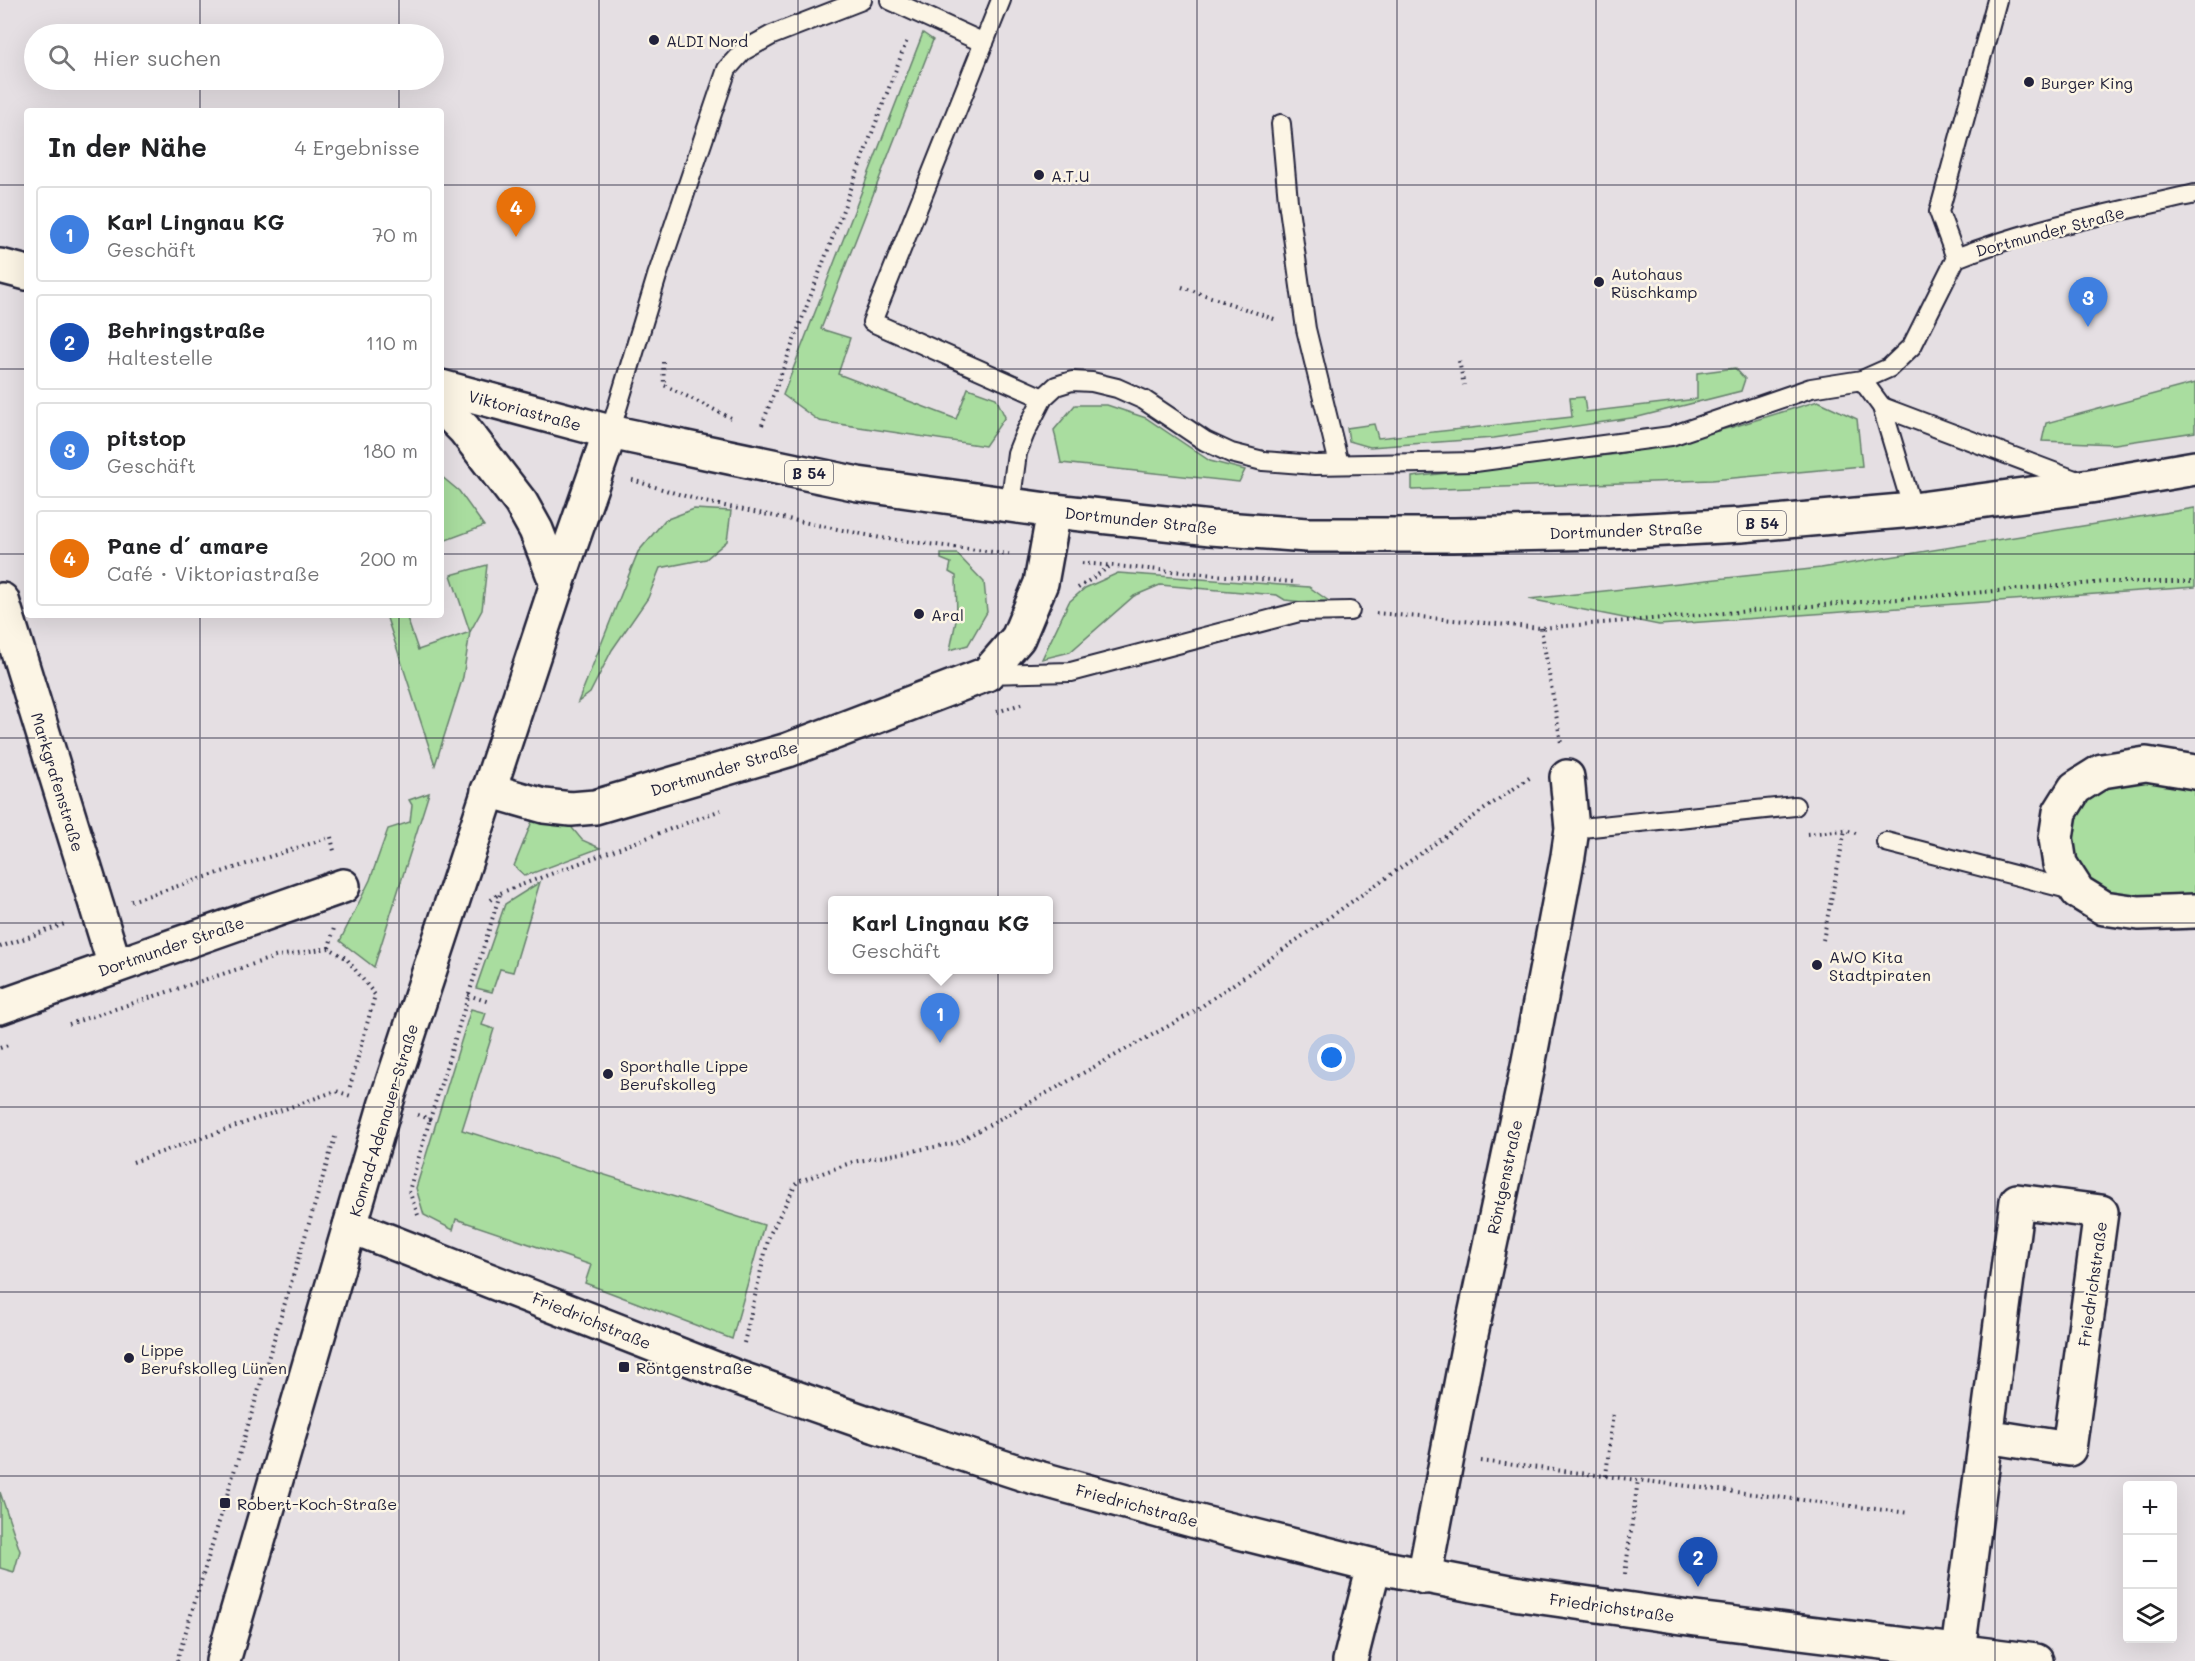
<!DOCTYPE html>
<html lang="de">
<meta charset="utf-8">
<style>
body{margin:0;font-family:Mali,sans-serif;background:#f6f6f6;color:#202124}
.controls{position:absolute;right:18px;bottom:18px;display:grid;overflow:hidden;border-radius:6px;box-shadow:0 6px 24px #0002}
.controls button{width:54px;height:54px;display:grid;place-items:center;padding:0;border:0;border-bottom:2px solid #e0e0e0;background:#fff;color:#202124;font:30px sans-serif}
.you{position:absolute;left:1332px;top:1058px;width:21px;height:21px;margin:-15px;border:4px solid #fff;border-radius:50%;background:#1a73e8;box-shadow:0 0 0 9px #1a73e833}
.badge{display:grid;place-items:center;width:39px;height:39px;border-radius:50%;background:#0b8043;color:#fff;font-size:20px;font-weight:700}
.pin{position:absolute;translate:-50% -50px;filter:drop-shadow(0 2px 3px #0008)}
.pin::after{content:'';position:absolute;top:32px;width:21px;height:18px;background:inherit;clip-path:polygon(0 0,100% 0,50% 100%)}
.popup{position:absolute;left:828px;top:896px;width:225px;height:78px;box-sizing:border-box;display:grid;place-content:center;border-radius:6px;background:#fff;filter:drop-shadow(0 2px 4px #0005);font-size:20px;white-space:nowrap;color:#757577}
.popup b{font-size:22px;color:#202124}
.popup::after{content:'';position:absolute;left:50%;top:100%;margin-left:-12px;border:12px solid transparent;border-top-color:#fff}
.list{margin:0;padding:0;list-style:none}
h2{display:flex;justify-content:space-between;align-items:center;height:78px;margin:0;padding:0 24px;font-size:26px}
h2 small{font-size:20px;font-weight:400;color:#757577}
.list li{display:grid;grid-template-columns:39px 1fr auto;gap:18px;align-items:center;box-sizing:border-box;height:96px;margin:0 12px 12px;padding:0 12px;border:2px solid #e0e0e0;border-radius:6px}
.list b{display:block;font-size:22px;white-space:nowrap}
.list p{margin:0;font-size:20px;white-space:nowrap;color:#757577}
.list em{font-size:20px;font-style:normal;color:#757577}
.icon{flex:none;width:33px;height:33px;fill:none;stroke:currentColor;stroke-width:2;stroke-linecap:round;stroke-linejoin:round}
.map{position:relative;flex:none;width:2195px;height:1661px;overflow:hidden}
.search{position:absolute;background:#fff;box-shadow:0 6px 24px #0002;left:24px;top:24px;width:420px;height:66px;display:flex;align-items:center;gap:15px;box-sizing:border-box;padding:0 21px;border-radius:33px;color:#757577;font-size:22px}
.panel{position:absolute;background:#fff;box-shadow:0 6px 24px #0002;left:24px;top:108px;width:420px;height:510px;border-radius:6px}
.map>svg:first-child{display:block}
</style>
<div class="map">
<svg width="2195" height="1661" viewBox="0 0 2195 1661">
<rect width="100%" height="100%" fill="#e5dfe3"/>
<filter id="ink" filterUnits="userSpaceOnUse"><feTurbulence type="fractalNoise" baseFrequency=".0167" numOctaves="2"/><feDisplacementMap in="SourceGraphic" scale="12" xChannelSelector="R" yChannelSelector="G"/><feConvolveMatrix kernelMatrix="1 2 1 2 8 2 1 2 1" color-interpolation-filters="sRGB"/></filter>
<g filter="url(#ink)">
<g fill="#a9dd9f" stroke="#66806d" stroke-width="1.5">
<path d="M923,33l10,7 -112,289 29,9 -12,36 118,45 12,-31 28,10 9,19 -20,29 -166,-25 -36,-26z"/>
<path d="M1735,368l10,11 -4,12 -103,26 -144,21 -124,9 -21,-6 -2,-13 27,-4 4,14 194,-21 -2,-19 14,-1 2,15 111,-13v-26z"/>
<path d="M2195,383v49l-80,12 -73,-3 4,-18z"/>
<path d="M1818,401l39,18 5,47 -150,14 -300,10v-13l207,-23 114,-27z"/>
<path d="M1075,405h32l39,13 64,43 35,9 -6,12 -178,-19 -7,-33z"/>
<path d="M441,476l18,15 25,35 -43,16z"/>
<path d="M2195,508v79l-536,38 -130,-26 292,-31z"/>
<path d="M694,509l37,2 -4,30 -21,18 -46,9 -12,30 -36,52 -22,43 -12,9 60,-150 27,-32z"/>
<path d="M941,554h16l27,28 3,30 -19,33 -18,5 7,-34 -1,-40 -7,-4 2,-9 -10,-4z"/>
<path d="M487,565l-5,45 -12,22 -7,45 -28,88 -49,-150h20l12,35 52,-18 -19,-57z"/>
<path d="M1118,573l191,14 27,19 -51,-6 -8,-5 -117,-10 -26,11 -64,56 -28,7 27,-57 16,-14z"/>
<path d="M2142,774l53,8v114l-92,-2 -23,-18 -11,-25v-22l10,-26 25,-20z"/>
<path d="M429,793l-55,174 -34,-26 30,-61 18,-51 22,-7 2,-17 -3,-5z"/>
<path d="M535,814l17,10 16,-1 14,17 18,8 -75,28 -11,-10z"/>
<path d="M540,882l-27,90 -13,-3 -8,23 -16,-4 29,-84z"/>
<path d="M471,1009l15,4 -4,12 12,4 -32,101 302,95 -32,114 -147,-56 6,-18 -135,-46 -3,11 -29,-15 -8,-27z"/>
<path d="M0,1492l20,59 -6,21 -14,-4z"/>
</g>
<g fill="none" stroke-linecap="round" stroke-linejoin="round">
<g stroke="#22223b" stroke-width="22">
<g id="lane">
<path d="M890,0l94,43"/>
<path d="M1001,0l-129,322 171,76"/>
<path d="M1281,124l7,77 18,128 33,135"/>
<path d="M1956,258l-17,-46 58,-212"/>
<path d="M1862,380l27,-12 23,-22 44,-88c77,-30 159,-46 239,-64"/>
<path d="M1882,407l198,75"/>
<path d="M610,432l47,-156 70,-207 16,-18 29,-16 90,-35"/>
<path d="M1010,506l7,-53 8,-20 18,-35 13,-12 16,-5 20,1 25,6 27,12 61,41 26,12 32,8 52,4 160,-3 196,-26 140,-48 51,-8 20,27 31,103"/>
<path d="M987,674l84,-2 228,-60 51,-1"/>
<path d="M1572,829l223,-23"/>
<path d="M1886,842l190,49"/>
</g>
</g>
<g stroke="#22223b" stroke-width="38">
<g id="street">
<path d="M0,601l2,-1 113,366"/>
<path d="M2195,772l-49,-8 -44,7 -27,17 -15,24 -4,26 4,26 18,28 26,16 35,5 56,-2"/>
<path d="M488,790l56,16 27,3 24,-2 193,-57 199,-76 31,-36 23,-55 13,-72"/>
<path d="M0,1007l343,-121"/>
<path d="M350,1226l386,151 140,49 151,49 176,48 171,43 146,28 176,25 340,42"/>
<path d="M1424,1577l43,-224 60,-282 41,-215 4,-27 -5,-52"/>
<path d="M1958,1651l59,-450 84,11 -32,237 -83,-13"/>
<path d="M1350,1661l24,-95"/>
</g>
</g>
<g stroke="#22223b" stroke-width="38">
<g id="secondary">
<path d="M441,406l23,23 57,74 15,27 21,54"/>
<path d="M223,1661l162,-555 172,-522 53,-152"/>
</g>
</g>
<g stroke="#22223b" stroke-width="38">
<g id="primary">
<path d="M0,266l27,7"/>
<path d="M441,387l169,45 248,52 196,27 157,17 96,7h147l156,-3 131,-7 172,-15 177,-24 105,-18"/>
</g>
</g>
<g stroke="#22223b" stroke-width="4" stroke-dasharray="1.5 4.5" stroke-linecap="butt">
<path d="M1182,287l95,33"/>
<path d="M1459,361l5,24"/>
<path d="M663,362l1,23 67,33"/>
<path d="M762,425l145,-385"/>
<path d="M632,480l73,22 176,36 128,16"/>
<path d="M1082,563l211,19"/>
<path d="M1078,588l31,-21"/>
<path d="M1376,613l165,15 566,-46h88"/>
<path d="M1541,628l20,115"/>
<path d="M997,712l24,-8"/>
<path d="M1807,834l38,-4 14,4"/>
<path d="M491,900l9,-7 221,-83"/>
<path d="M131,901l200,-64 3,14"/>
<path d="M1823,940l22,-110"/>
<path d="M0,947l65,-23"/>
<path d="M329,948l5,-20"/>
<path d="M468,995l21,7"/>
<path d="M69,1024l209,-68 51,-8 17,10 29,37 -26,95"/>
<path d="M0,1048l11,-4"/>
<path d="M418,1115l12,4 70,-225"/>
<path d="M133,1162l203,-71 15,5"/>
<path d="M418,1215l-9,-24 21,-72"/>
<path d="M744,1343l25,-107 28,-54 56,-20 103,-19 236,-130 340,-237"/>
<path d="M1481,1461l428,52"/>
<path d="M1606,1476l7,-63"/>
<path d="M1625,1574l13,-94"/>
<path d="M177,1661l158,-524"/>
</g>
<use href="#lane" stroke="#fcf5e5" stroke-width="18"/>
<use href="#street" stroke="#fcf5e5" stroke-width="33"/>
<use href="#secondary" stroke="#fcf5e5" stroke-width="33"/>
<use href="#primary" stroke="#fcf5e5" stroke-width="33"/>
</g>
</g>
<path fill="none" stroke="#22223b" stroke-width="1.5" stroke-opacity="0.55" d="M200,0v34M399,0v34M599,0v1661M798,0v1661M998,0v1661M1197,0v1661M1397,0v1661M1596,0v1661M1796,0v1661M1995,0v1661M200,80v31M399,80v31M0,185h27M441,185h1754M0,369h27M441,369h1754M0,554h27M441,554h1754M200,615v1046M399,615v1046M0,738h2195M0,923h2195M0,1107h2195M0,1292h2195M0,1476h2195"/>
<g fill="#22223b" stroke="#fcf5e5" stroke-width="2">
<circle cx="654" cy="40" r="6"/>
<circle cx="2029" cy="82" r="6"/>
<circle cx="1039" cy="175" r="6"/>
<circle cx="1599" cy="282" r="6"/>
<circle cx="919" cy="614" r="6"/>
<circle cx="1817" cy="965" r="6"/>
<circle cx="608" cy="1074" r="6"/>
<circle cx="129" cy="1358" r="6"/>
<rect x="618" y="1361" width="12" height="12" rx="3"/>
<rect x="219" y="1497" width="12" height="12" rx="3"/>
</g>
<g text-anchor="middle" dominant-baseline="central" stroke-width="5" stroke-linejoin="round" paint-order="stroke">
<g fill="#fcf5e5" stroke="#63616e" stroke-width="1.5">
<rect x="785" y="461" width="48" height="24" rx="4.5"/>
<rect x="1738" y="511" width="48" height="24" rx="4.5"/>
</g>
<g font-size="15" font-weight="bold" fill="#22223b">
<text x="809" y="473">B 54</text>
<text x="1762" y="523">B 54</text>
</g>
<g font-size="16" fill="#22223b" stroke="#fcf5e5" text-anchor="start">
<text x="666" y="40">ALDI Nord</text>
<text x="2041" y="82">Burger King</text>
<text x="1051" y="175">A.T.U</text>
<text x="1611" y="273">Autohaus<tspan x="1611" dy="18">Rüschkamp</tspan></text>
<text x="931" y="614">Aral</text>
<text x="1829" y="956">AWO Kita<tspan x="1829" dy="18">Stadtpiraten</tspan></text>
<text x="620" y="1065">Sporthalle Lippe<tspan x="620" dy="18">Berufskolleg</tspan></text>
<text x="141" y="1349">Lippe<tspan x="141" dy="18">Berufskolleg Lünen</tspan></text>
<text x="636" y="1367">Röntgenstraße</text>
<text x="237" y="1503">Robert-Koch-Straße</text>
</g>
<g font-size="16" fill="#22223b" stroke="#fcf5e5">
<text transform="translate(2050 231) rotate(-15)">Dortmunder Straße</text>
<text transform="translate(525 410) rotate(15)">Viktoriastraße</text>
<text transform="translate(1141 520) rotate(6)">Dortmunder Straße</text>
<text transform="translate(1626 530) rotate(-2)">Dortmunder Straße</text>
<text transform="translate(724 768) rotate(-17)">Dortmunder Straße</text>
<text transform="translate(58 782) rotate(73)">Markgrafenstraße</text>
<text transform="translate(171 946) rotate(-19)">Dortmunder Straße</text>
<text transform="translate(383 1120) rotate(-73)">Konrad-Adenauer-Straße</text>
<text transform="translate(1504 1177) rotate(-78)">Röntgenstraße</text>
<text transform="translate(2092 1284) rotate(-82)">Friedrichstraße</text>
<text transform="translate(592 1320) rotate(22)">Friedrichstraße</text>
<text transform="translate(1137 1505) rotate(15)">Friedrichstraße</text>
<text transform="translate(1612 1607) rotate(8)">Friedrichstraße</text>
</g>
</g>
</svg>
<div class="controls">
<button>+</button>
<button>−</button>
<button><svg class="icon" aria-label="layers" viewBox="0 0 24 24"><path d="M12 4l9 5-9 5-9-5zM3 14l9 5 9-5"/></svg></button>
</div>
<div class="you"></div>
<div class="pin badge" style="left:940px;top:1043px;background:#3f7fe0">1</div>
<div class="popup"><b>Karl Lingnau KG</b>Geschäft</div>
<div class="pin badge" style="left:1698px;top:1587px;background:#1a4fb4">2</div>
<div class="pin badge" style="left:2088px;top:327px;background:#3f7fe0">3</div>
<div class="pin badge" style="left:516px;top:237px;background:#e8710a">4</div>
<div class="search"><svg class="icon" aria-label="search" viewBox="0 0 24 24"><circle cx="10" cy="10" r="6"/><path d="M15 15l6 6"/></svg>Hier suchen</div>
<section class="panel">
<h2>In der Nähe<small>4 Ergebnisse</small></h2>
<ul class="list">
<li><span class="badge" style="background:#3f7fe0">1</span><div><b>Karl Lingnau KG</b><p>Geschäft</p></div><em>70 m</em></li>
<li><span class="badge" style="background:#1a4fb4">2</span><div><b>Behringstraße</b><p>Haltestelle</p></div><em>110 m</em></li>
<li><span class="badge" style="background:#3f7fe0">3</span><div><b>pitstop</b><p>Geschäft</p></div><em>180 m</em></li>
<li><span class="badge" style="background:#e8710a">4</span><div><b>Pane d´ amare</b><p>Café · Viktoriastraße</p></div><em>200 m</em></li>
</ul>
</section>
</div>
